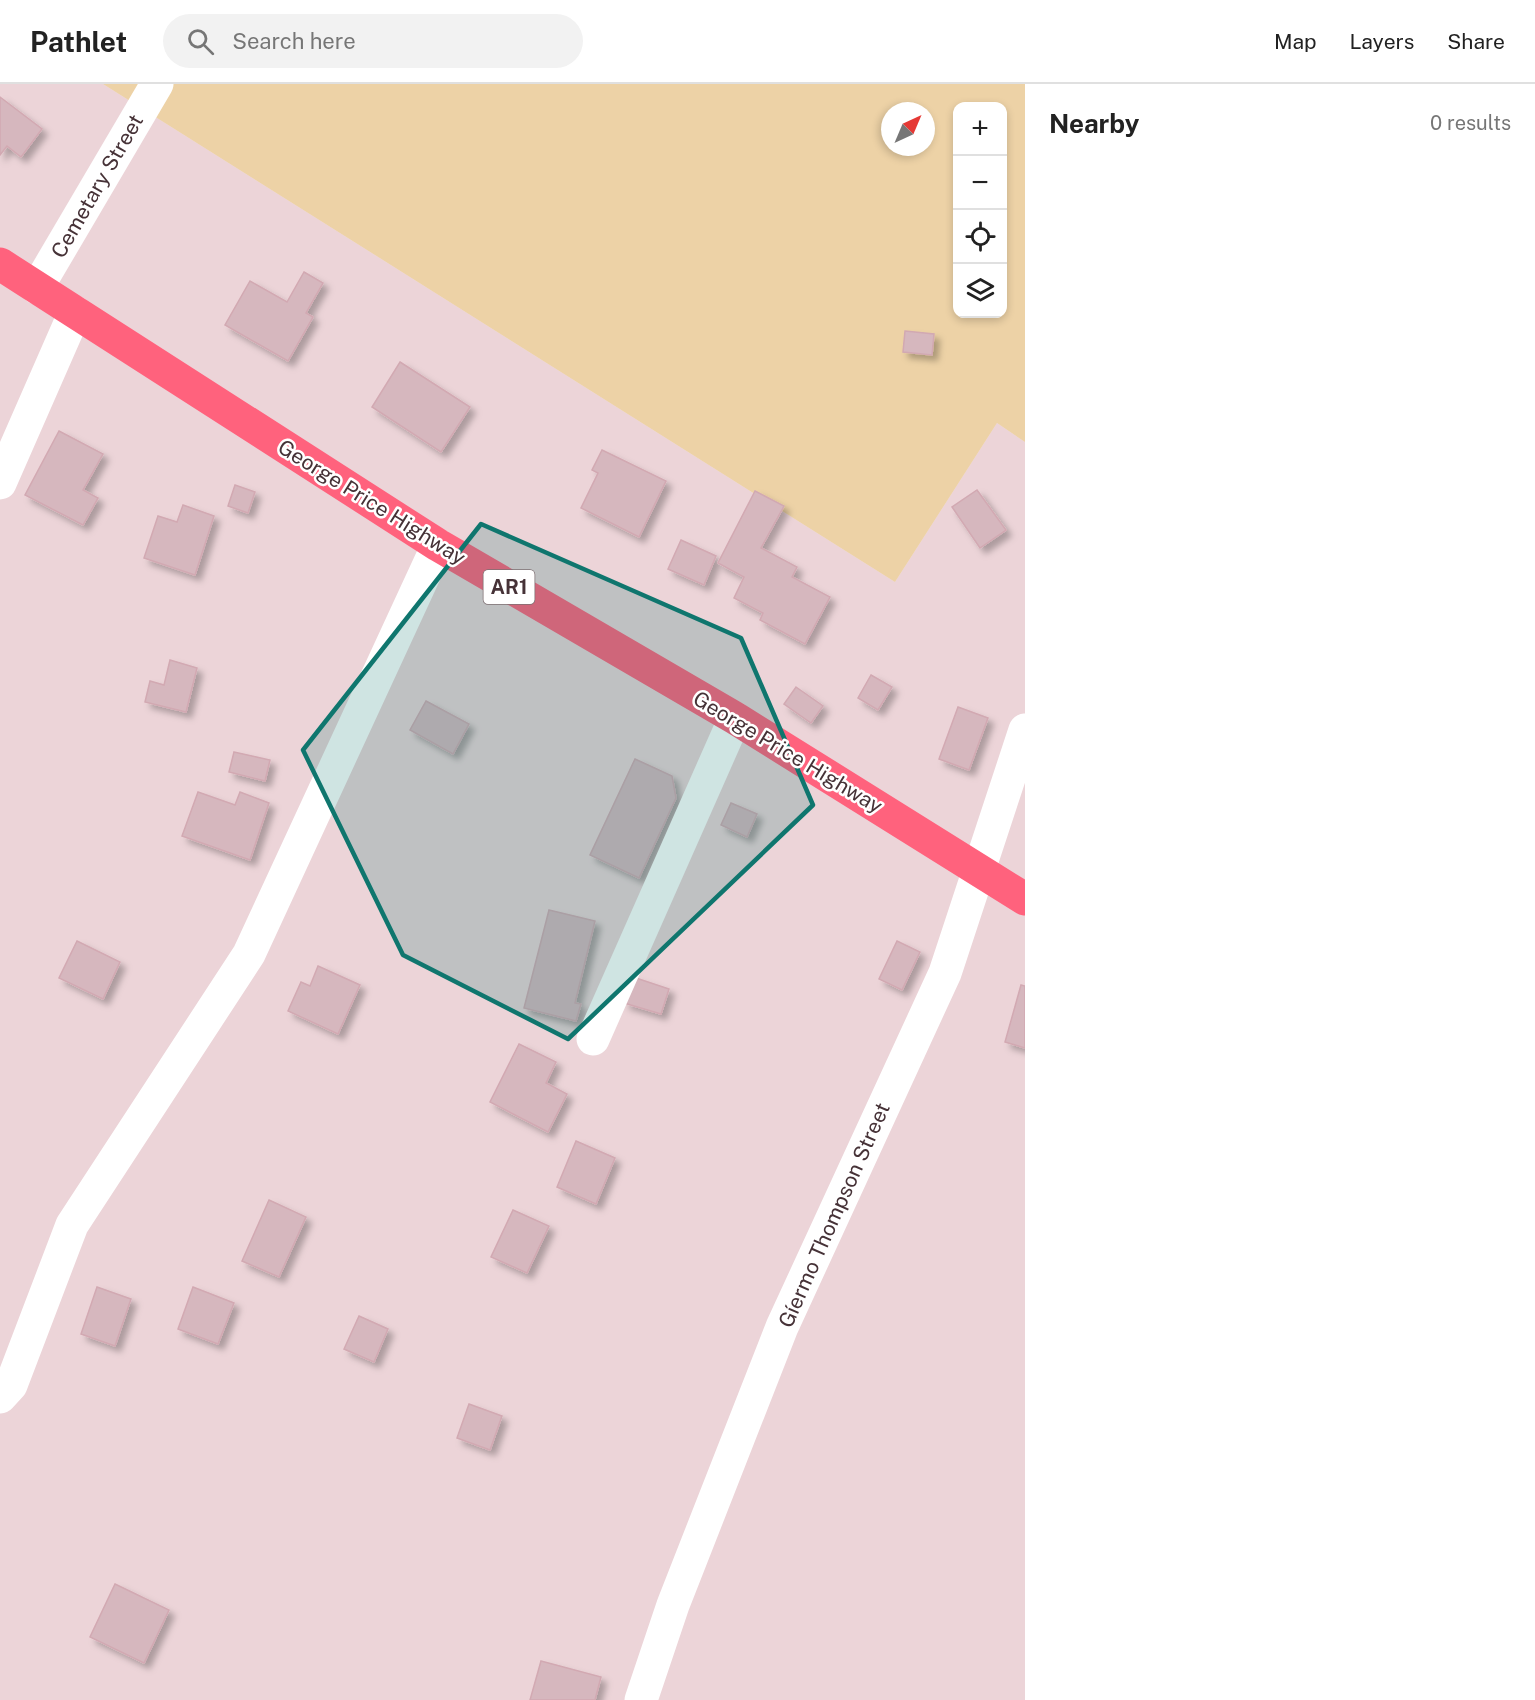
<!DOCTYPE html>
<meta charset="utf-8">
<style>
body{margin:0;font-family:"Public Sans",sans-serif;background:#f2f2f2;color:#222}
.controls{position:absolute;right:18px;top:18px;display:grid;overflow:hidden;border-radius:12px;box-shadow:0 3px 9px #0003}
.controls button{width:54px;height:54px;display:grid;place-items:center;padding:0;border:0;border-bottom:2px solid #e0e0e0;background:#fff;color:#222;font:30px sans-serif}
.compass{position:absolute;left:881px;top:18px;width:54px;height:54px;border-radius:50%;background:#fff;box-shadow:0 3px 9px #0003;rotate:44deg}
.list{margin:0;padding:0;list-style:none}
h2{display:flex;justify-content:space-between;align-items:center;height:78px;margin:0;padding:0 24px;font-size:26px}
h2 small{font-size:20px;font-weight:400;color:#767676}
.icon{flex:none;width:33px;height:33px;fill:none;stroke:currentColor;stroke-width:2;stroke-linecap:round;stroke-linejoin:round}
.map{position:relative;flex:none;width:1025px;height:1616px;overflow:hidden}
header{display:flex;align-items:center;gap:36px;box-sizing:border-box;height:84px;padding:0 30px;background:#fff;border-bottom:2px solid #e0e0e0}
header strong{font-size:28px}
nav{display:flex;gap:33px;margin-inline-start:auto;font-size:21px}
.search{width:420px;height:54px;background:#f2f2f2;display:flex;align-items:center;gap:15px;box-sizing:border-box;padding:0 21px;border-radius:33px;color:#767676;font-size:22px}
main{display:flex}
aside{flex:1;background:#fff}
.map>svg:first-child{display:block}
</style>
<header>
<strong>Pathlet</strong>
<div class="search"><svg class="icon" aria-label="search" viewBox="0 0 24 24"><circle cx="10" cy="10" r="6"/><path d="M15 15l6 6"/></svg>Search here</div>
<nav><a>Map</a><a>Layers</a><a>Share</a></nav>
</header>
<main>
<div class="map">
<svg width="1025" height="1616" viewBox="0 0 1025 1616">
<defs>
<filter id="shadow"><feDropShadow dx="5.5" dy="5.5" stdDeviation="3" flood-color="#0004"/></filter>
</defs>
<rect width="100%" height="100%" fill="#f3e2e5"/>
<path fill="#ecd4d8" d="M0,0h103l792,498 102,-159 28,19v1258h-1025z"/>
<path fill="#edd2a6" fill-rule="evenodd" d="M103,0h922v358l-28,-19 -102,159zM958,22h44v208h-44zM890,27h36v36h-36z"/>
<g fill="#d6b7be" stroke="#d2a9b2" stroke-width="1.5" filter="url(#shadow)">
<path d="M0,13l42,32 -21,28 -14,-11 -7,9z"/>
<path d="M304,188l19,11 -17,30 7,4 -25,44 -63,-36 25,-44 37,21z"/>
<path d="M905,247l29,3 -2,21 -29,-3z"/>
<path d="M400,278l70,45 -29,45 -69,-45z"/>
<path d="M59,347l44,23 -20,36 15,8 -15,27 -58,-30z"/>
<path d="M602,366l64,31 -27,56 -58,-29 17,-35 -6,-3z"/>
<path d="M235,401l20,7 -7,21 -20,-7z"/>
<path d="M977,406l29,40 -26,18 -28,-41z"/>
<path d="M755,407l29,15 -23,42 36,19 -5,10 38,20 -25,47 -45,-24 3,-7 -29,-15 10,-21 -26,-14z"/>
<path d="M183,421l31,11 -19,59 -51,-17 14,-42 19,6z"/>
<path d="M681,456l35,16 -12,29 -36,-16z"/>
<path d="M170,576l27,8 -11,44 -41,-10 5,-21 14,4z"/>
<path d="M871,591l21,12 -14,23 -20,-12z"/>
<path d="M796,603l27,19 -12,17 -27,-19z"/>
<path d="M426,617l43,23 -16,30 -43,-24z"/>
<path d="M958,623l30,11 -19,52 -30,-11z"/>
<path d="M234,668l36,8 -5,21 -36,-9z"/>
<path d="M635,675l37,17 4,22 -37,80 -49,-23z"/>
<path d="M198,708l37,13 5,-13 29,11 -19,57 -68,-24z"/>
<path d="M731,719l26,11 -10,23 -26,-12z"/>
<path d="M549,826l46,11 -20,82 6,1 -5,17 -52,-13z"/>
<path d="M77,857l43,21 -17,37 -44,-21z"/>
<path d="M897,857l23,11 -18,38 -23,-11z"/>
<path d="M318,882l42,19 -22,49 -50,-23 13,-29 9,4z"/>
<path d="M633,893l36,12 -8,25 -37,-11z"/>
<path d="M1021,901l4,1v62l-20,-6z"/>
<path d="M519,960l37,18 -10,21 21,11 -19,38 -58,-30z"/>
<path d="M576,1057l39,17 -19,46 -39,-17z"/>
<path d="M269,1116l37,17 -27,60 -37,-16z"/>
<path d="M513,1126l36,16 -22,47 -36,-16z"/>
<path d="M97,1203l34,12 -16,47 -34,-12z"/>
<path d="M193,1203l41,16 -16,41 -40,-15z"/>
<path d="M359,1232l29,13 -14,33 -30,-13z"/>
<path d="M469,1320l33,12 -12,34 -33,-12z"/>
<path d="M115,1500l54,26 -25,53 -54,-26z"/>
<path d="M541,1577l60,16 -6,23h-65z"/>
</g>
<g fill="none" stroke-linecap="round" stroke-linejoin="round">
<g stroke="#fff" stroke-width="33">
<path d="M37,204l120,-204"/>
<path d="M0,399l75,-171"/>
<path d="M593,955l142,-321"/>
<path d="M0,1313l11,-12 61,-160 177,-271 189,-409"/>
<path d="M641,1616l32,-95 109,-278 163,-354 80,-243"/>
</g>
<path stroke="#ff627d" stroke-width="33" d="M0,180l438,281 297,173 290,181"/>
</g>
<path fill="#0f766e" fill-opacity="0.2" stroke="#0f766e" stroke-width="4.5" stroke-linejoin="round" d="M481,440l260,114 72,167 -245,234 -165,-84 -100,-205z"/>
<g text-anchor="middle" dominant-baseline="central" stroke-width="5" stroke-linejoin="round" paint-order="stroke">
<rect fill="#fff" stroke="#7e7073" stroke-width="1.5" x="483.5" y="486" width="51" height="34" rx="4.5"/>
<g font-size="20" font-weight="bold" fill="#463237">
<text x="509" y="503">AR1</text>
</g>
<g font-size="21" fill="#463237" stroke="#fff">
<text transform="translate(97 102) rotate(-60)">Cemetary Street</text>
<text transform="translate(372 418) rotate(32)">George Price Highway</text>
<text transform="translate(788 668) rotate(31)">George Price Highway</text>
<text transform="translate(834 1131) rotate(-66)">Gíermo Thompson Street</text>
</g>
</g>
</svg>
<div class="controls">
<button>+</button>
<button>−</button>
<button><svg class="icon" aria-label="locate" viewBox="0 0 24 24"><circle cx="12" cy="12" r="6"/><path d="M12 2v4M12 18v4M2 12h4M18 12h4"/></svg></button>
<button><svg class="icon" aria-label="layers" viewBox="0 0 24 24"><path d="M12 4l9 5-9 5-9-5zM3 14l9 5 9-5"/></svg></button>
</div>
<svg class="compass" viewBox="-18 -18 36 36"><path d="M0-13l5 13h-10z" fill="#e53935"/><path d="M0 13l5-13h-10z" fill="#767676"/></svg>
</div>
<aside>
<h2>Nearby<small>0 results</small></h2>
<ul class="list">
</ul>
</aside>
</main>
